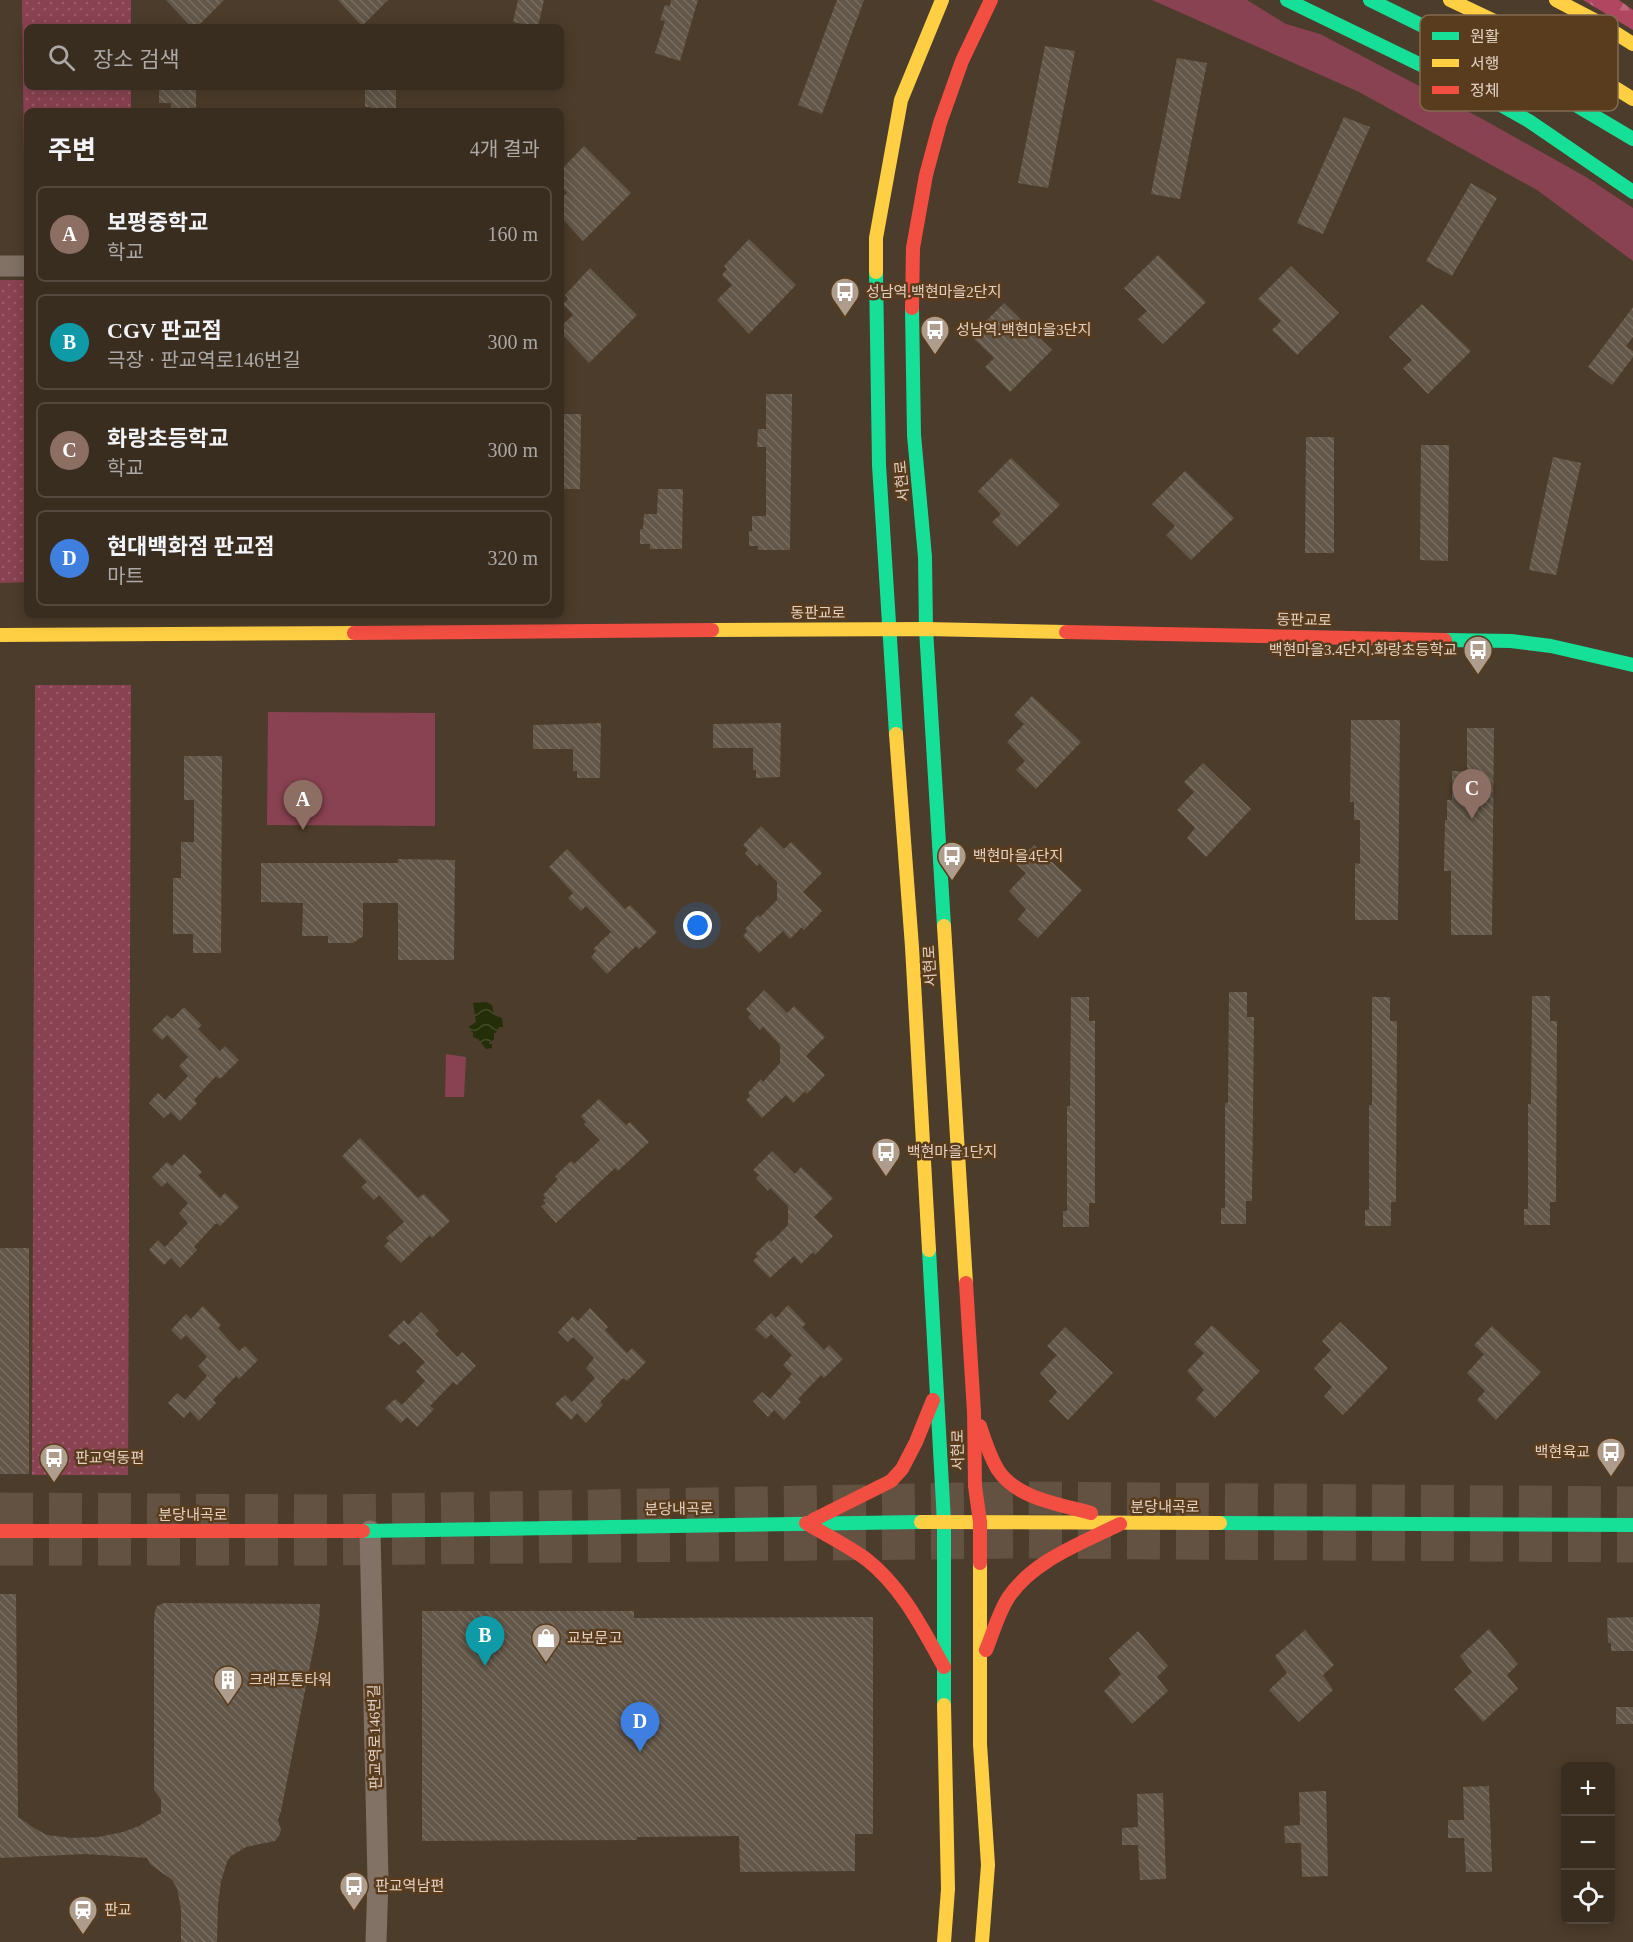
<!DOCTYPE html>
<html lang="ko">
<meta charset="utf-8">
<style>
body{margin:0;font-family:"Times New Roman","Noto Sans KR",serif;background:#44392d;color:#f1f3f6}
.controls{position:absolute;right:18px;bottom:18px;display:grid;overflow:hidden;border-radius:9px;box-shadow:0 3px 15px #0003}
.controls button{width:54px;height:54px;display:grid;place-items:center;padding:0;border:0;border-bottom:2px solid #53493e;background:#392d20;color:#f1f3f6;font:30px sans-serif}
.you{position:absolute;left:698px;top:926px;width:21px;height:21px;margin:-15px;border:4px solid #fff;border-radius:50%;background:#1a73e8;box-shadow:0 0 0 9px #1a73e833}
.badge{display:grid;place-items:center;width:39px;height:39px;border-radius:50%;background:#ae9d8c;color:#fff;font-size:20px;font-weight:700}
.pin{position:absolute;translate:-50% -50px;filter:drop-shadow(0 2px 3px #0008)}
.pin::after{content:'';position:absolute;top:32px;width:21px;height:18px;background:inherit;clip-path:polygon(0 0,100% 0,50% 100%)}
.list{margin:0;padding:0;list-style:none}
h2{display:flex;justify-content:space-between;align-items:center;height:78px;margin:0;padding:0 24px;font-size:26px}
h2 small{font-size:20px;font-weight:400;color:#aba8a5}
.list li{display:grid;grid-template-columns:39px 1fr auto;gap:18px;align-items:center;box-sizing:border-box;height:96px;margin:0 12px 12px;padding:0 12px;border:2px solid #53493e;border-radius:9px}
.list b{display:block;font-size:22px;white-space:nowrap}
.list p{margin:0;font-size:20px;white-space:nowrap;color:#aba8a5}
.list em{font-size:20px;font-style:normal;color:#aba8a5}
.icon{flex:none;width:33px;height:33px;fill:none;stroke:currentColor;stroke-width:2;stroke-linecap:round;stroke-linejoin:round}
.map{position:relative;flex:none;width:1633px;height:1942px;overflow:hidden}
.search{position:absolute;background:#392d20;box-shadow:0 3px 15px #0003;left:24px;top:24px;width:540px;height:66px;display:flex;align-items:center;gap:15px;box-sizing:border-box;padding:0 21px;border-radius:9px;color:#aba8a5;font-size:22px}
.panel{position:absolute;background:#392d20;box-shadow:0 3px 15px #0003;left:24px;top:108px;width:540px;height:510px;border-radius:9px}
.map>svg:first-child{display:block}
</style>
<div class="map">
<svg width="1633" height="1942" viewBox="0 0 1633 1942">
<defs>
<pattern id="forest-firs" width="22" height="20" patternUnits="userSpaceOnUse" patternTransform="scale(1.5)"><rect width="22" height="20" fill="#b14661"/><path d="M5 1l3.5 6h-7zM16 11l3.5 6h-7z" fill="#bf687d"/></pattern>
<pattern id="park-dots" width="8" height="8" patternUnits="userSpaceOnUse" patternTransform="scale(1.5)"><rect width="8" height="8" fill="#894251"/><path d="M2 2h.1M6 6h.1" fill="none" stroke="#9a5c68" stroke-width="1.8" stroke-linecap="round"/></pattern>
<pattern id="water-waves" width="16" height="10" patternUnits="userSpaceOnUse" patternTransform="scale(1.5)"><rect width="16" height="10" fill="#242e08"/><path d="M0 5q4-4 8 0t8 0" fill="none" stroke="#444b2a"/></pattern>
<pattern id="building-back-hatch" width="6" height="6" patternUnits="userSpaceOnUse" patternTransform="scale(1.5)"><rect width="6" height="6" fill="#625748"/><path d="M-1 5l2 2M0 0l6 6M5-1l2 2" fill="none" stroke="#786e61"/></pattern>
</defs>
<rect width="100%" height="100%" fill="#4c3c2b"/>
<g fill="#894251">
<path d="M1152,0h95l39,24 34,10 166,87 100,56 47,31v53l-96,-71 -178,-98z"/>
<path d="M268,712l167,1v113l-168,-1z"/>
<path d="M446,1054l20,3 -2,40h-19z"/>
</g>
<path fill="url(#forest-firs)" d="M1583,0h36l14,10v20z"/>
<g fill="url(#park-dots)">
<path d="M22,0h109v27h-104v60h104v24h-104v131h-2z"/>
<path d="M0,280h27v302l-27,1z"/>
<path d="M35,685h96l-3,790h-96z"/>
</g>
<path fill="url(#water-waves)" d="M486,1002l6,3 2,10 8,3 1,9h-4l-3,6h-2v7l-4,1 -1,3h3v4l-6,1 -8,-10 -5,-2v-4l-5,-6 8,-5 -3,-19z"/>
<g fill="url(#building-back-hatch)">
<path d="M166,0h58l-27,27h-6z"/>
<path d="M338,0h50l-26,26z"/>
<path d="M518,0h26l-6,27 -25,-5z"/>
<path d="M671,0h27l-18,61 -25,-8 10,-32 -5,-1 5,-15 5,1z"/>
<path d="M837,0h27l-42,114 -24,-9z"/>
<path d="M1045,46l30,5 -27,137 -30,-5z"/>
<path d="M1177,58l30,5 -27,136 -29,-5z"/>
<path d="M159,87h37v24h-25v-8h-12z"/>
<path d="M371,87h25v24h-25v-4h-6v-18h6z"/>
<path d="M1344,117l26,10 -47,107 -26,-11z"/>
<path d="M584,146l47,47 -48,48 -22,-24v-19l6,-5 -6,-7v-16z"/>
<path d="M1471,183l26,15 -45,78 -26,-15z"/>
<path d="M749,239l47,46 -47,49 -32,-34 15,-15 -10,-10 5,-6 -3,-3z"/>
<path d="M1158,255l48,47 -43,42 -25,-25 9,-8 -23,-23z"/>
<path d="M1291,266l48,47 -42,42 -25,-25 9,-9 -23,-22z"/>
<path d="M590,268l47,47 -48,48 -28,-30v-7l12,-11 -10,-11 5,-5 -3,-4z"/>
<path d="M1004,303l48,47 -42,42 -25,-25 9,-9 -23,-22z"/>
<path d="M1422,304l49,47 -43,43 -25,-26 9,-8 -23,-23z"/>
<path d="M1633,307v30l-7,9 7,5v6l-21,28 -24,-18z"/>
<path d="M766,394h26l-2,156h-32v-4h-9v-15h3v-15h14v-69h-9l1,-18h8z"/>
<path d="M561,414h20l-1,75h-19z"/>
<path d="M1306,437h28v116h-29z"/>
<path d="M1421,445h28l-1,116 -28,-1z"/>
<path d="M1553,457l28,6 -25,112 -27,-5z"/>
<path d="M1011,458l49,47 -43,42 -25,-25 9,-8 -23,-23z"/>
<path d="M1185,471l49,47 -43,42 -25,-25 9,-9 -23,-22z"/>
<path d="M658,489h25l-1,60h-32v-5h-10v-15h3l1,-15h13z"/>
<path d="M1032,696l49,46 -45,47 -20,-19 9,-9 -18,-19 17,-18 -10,-9z"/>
<path d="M1351,720h49l-2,200h-43v-57l5,1v-44h-6v-18h-4z"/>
<path d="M601,723l-1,55h-23v-7h-4v-22h-40v-24z"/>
<path d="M781,723l-1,54 -24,1v-8h-3v-22h-40v-24z"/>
<path d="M1467,728h27l-2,207h-41v-64h-7l1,-51h2v-20h5v-29h15z"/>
<path d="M184,756h38l-1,197h-28v-19h-20v-56h8v-36h13v-42h-10z"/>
<path d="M1203,763l48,46 -45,48 -19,-19 8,-10 -18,-18 17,-18 -10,-10z"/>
<path d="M761,826l23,23 7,-7 31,31 -19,19 19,19 -18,19 -2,-3 -12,12 -7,-8 -24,22 -16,-17 4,-5 -2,-2 13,-14 2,2 17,-17v-18l-18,-19 -2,3 -12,-13 3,-3 -5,-5z"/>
<path d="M1034,845l48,45 -44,48 -20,-19 8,-10 -17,-18 17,-18 -10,-9z"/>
<path d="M567,849l58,60 5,-4 27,27 -18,17 -3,-3 -29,28 -16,-17 5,-6 -3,-2 18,-17 -25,-26 -5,5 -13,-13 5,-5 -24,-26z"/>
<path d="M398,859l57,1 -1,100h-56v-57h-35v33l-10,7h-25v-7h-26l1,-33 -42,-1v-39h137z"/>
<path d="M764,990l23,23 7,-7 31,31 -19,19 19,19 -18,19 -2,-3 -12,12 -7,-8 -24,23 -16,-18 4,-4 -2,-3 13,-14 2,3 17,-19v-18l-17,-18 -3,3 -12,-13 3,-3 -5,-5z"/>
<path d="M1229,992h18v25h7l-2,184h-6v23h-25v-16h4v-105h3z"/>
<path d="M1532,996h18v25h7l-1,181h-6v23h-26v-16h4v-105h3z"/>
<path d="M1071,997h18v24h6v182h-6v24h-26v-16h4v-105h3z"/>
<path d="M1372,997h18v24h7l-1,181h-5v24h-26v-16h4v-105h3z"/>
<path d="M184,1007l18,18 -4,4 22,22 5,-5 14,14 -19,19 -4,-3 -22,24 3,3 -17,18 -9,-9 -7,6 -15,-15 9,-10 7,7 23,-24 -9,-10 9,-9 -21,-22 -5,5 -10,-10 15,-15 5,4z"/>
<path d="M599,1099l27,26 4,-3 19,20 -31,29 -3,-3 -59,55 -15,-17 5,-3 -3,-3 3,-2 -3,-3 15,-16 -3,-3 16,-15 3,3 26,-24 -16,-16 2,-2 -5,-6z"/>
<path d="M360,1138l58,60 6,-4 26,27 -18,17 -2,-3 -29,28 -17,-17 5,-5 -3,-3 18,-16 -25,-27 -5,5 -13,-13 6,-5 -25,-26z"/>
<path d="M772,1151l23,23 6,-7 32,31 -19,19 19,19 -18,19 -2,-3 -12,12 -7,-8 -24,22 -17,-17 5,-5 -3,-2 14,-14 2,2 17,-17v-19l-18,-18 -2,3 -12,-13 3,-3 -6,-5z"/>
<path d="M184,1154l18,18 -4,3 22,23 5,-5 14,14 -19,19 -4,-3 -22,24 3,3 -17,18 -9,-10 -7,7 -15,-15 9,-10 7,7 23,-24 -9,-10 9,-10 -21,-21 -5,5 -10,-10 15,-15 5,4z"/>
<rect x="0" y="1248" width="29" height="226"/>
<path d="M788,1305l18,19 -4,3 22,23 5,-5 14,14 -19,19 -3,-3 -23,24 3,3 -17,18 -10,-10 -6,7 -15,-16 9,-9 8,7 22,-25 -9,-9 9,-10 -21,-21 -5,5 -11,-10 16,-16 5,5z"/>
<path d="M203,1306l18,19 -3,3 21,23 6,-5 13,14 -19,19 -3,-3 -23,24 3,3 -17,18 -9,-10 -6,7 -16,-15 9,-10 8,7 22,-24 -9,-10 9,-9 -21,-22 -5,5 -10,-10 15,-16 5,5z"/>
<path d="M590,1308l18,19 -3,3 22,23 5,-5 14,14 -19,19 -4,-3 -23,24 3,3 -17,18 -9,-10 -6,7 -16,-16 10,-9 7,7 23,-24 -9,-10 8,-10 -21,-21 -5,5 -10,-10 15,-16 5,5z"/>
<path d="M421,1312l18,19 -4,3 22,23 5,-5 14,14 -19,19 -4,-3 -23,24 4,3 -17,18 -10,-10 -6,6 -16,-15 10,-9 7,6 23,-24 -9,-10 9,-9 -21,-21 -5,4 -11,-9 16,-16 4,5z"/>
<path d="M1340,1322l48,46 -45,47 -19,-19 8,-9 -18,-19 17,-18 -9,-9z"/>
<path d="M1212,1325l48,46 -45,47 -19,-19 8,-9 -17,-19 17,-18 -10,-9z"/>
<path d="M1492,1326l49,46 -45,48 -19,-20 8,-9 -18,-18 17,-19 -10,-9z"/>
<path d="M1065,1327l48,46 -45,47 -19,-19 8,-9 -17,-19 17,-18 -10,-9z"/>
<path d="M0,1594h16l2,223 16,11 13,7 24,3 27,-1 25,-5 16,-6 22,-13v-14l-7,-9v-169l1,-10 2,-5 7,-3 156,1 -1,17 -38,190 -3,9 3,10 -1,4 -5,7 -29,6 -15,9 -4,6 -6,20 -3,22 -1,38h-36v-33l-4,-21 -5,-8 -22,-16 -3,-6 -61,-4 -86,4z"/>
<path d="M422,1611h212v7l239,-1v217h-18v37l-115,1 -1,-36 -102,1v3l-215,1z"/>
<path d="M1633,1617v34h-22v-8h-3l-1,-25z"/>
<path d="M1489,1629l29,35 -11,11 11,14 -35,33 -29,-33 18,-17 -12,-16z"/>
<path d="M1305,1630l29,35 -11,10 10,15 -34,32 -30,-32 18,-17 -12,-17z"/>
<path d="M1138,1631l30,35 -11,11 11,14 -36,33 -28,-33 17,-17 -12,-16z"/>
<rect x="1616" y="1707" width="17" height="17"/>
<path d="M1489,1786l3,86h-26l-2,-34h-16v-18h16l-1,-33z"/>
<path d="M1326,1791l2,85 -26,1 -1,-34h-16l-1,-17 16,-1 -1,-33z"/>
<path d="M1163,1793l3,86 -26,1 -2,-35h-16v-17l16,-1 -1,-33z"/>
</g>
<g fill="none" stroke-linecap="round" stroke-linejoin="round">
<g stroke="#635242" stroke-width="33" stroke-dasharray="33 16" stroke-linecap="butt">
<path d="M0,1509l331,2 691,-13 611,5"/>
<path d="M0,1549h321l704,-7 608,4"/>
</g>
<g stroke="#817265" stroke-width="21">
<path d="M0,266h27"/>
<path d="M370,1531l8,349 -2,62"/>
</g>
<g stroke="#16e098" stroke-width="14">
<path d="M1287,0l196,95 46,26 104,71"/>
<path d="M1370,0l167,82 96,57"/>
<path d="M876,272l3,193 17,269"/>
<path d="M912,308l2,127 11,122 1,72 18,297"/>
<path d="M1445,640l66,1 40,5 82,19"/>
<path d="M929,1250l15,272v183"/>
<path d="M1220,1523l413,2"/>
<path d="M363,1531l558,-9"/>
</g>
<g stroke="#ffcf43" stroke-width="14">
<path d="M1450,0l97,46 86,53"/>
<path d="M1556,0l42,22 35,22"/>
<path d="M876,272v-34l25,-138 41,-100"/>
<path d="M712,630l214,-1 140,3"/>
<path d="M0,635l354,-2"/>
<path d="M896,734l16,213 17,303"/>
<path d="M944,926l22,357"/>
<path d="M921,1522l299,1"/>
<path d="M980,1563v181l8,121 -6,77"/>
<path d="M944,1705l4,184 -4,53"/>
</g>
<g stroke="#f24e42" stroke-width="14">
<path d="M912,308l1,-60 13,-73 14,-52 22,-62 29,-61"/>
<path d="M1066,632l379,8"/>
<path d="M354,633l358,-3"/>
<path d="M966,1283l8,129 1,74 5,36v41"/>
<path d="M980,1426c5,15 10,31 18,44 19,29 62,34 93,43"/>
<path d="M813,1520l78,-39 11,-12 14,-27 17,-42"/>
<path d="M806,1523c20,12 41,22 60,36 36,28 56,69 78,108"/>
<path d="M0,1531h363"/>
<path d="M986,1650c7,-17 12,-36 22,-52 24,-37 74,-55 112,-74"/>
</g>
</g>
<defs>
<g id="bus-pin" transform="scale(1.5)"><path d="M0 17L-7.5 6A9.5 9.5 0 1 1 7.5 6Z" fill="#ae9d8c" stroke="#593c1e"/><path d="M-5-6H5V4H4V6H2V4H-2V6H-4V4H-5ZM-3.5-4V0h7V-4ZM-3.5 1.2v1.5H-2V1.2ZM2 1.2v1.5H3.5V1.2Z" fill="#fff"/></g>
<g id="shop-pin" transform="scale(1.5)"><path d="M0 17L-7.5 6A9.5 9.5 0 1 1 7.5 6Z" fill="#ae9d8c" stroke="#593c1e"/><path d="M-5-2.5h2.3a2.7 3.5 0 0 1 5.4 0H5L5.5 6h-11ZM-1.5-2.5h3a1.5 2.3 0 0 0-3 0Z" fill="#fff"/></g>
<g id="building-pin" transform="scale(1.5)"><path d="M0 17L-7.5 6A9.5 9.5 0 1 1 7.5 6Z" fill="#ae9d8c" stroke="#593c1e"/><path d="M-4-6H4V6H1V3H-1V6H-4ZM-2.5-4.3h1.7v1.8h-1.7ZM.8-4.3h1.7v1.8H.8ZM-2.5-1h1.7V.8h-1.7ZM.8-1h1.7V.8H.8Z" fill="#fff"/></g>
<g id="station-pin" transform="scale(1.5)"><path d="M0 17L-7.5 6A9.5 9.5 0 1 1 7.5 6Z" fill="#ae9d8c" stroke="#593c1e"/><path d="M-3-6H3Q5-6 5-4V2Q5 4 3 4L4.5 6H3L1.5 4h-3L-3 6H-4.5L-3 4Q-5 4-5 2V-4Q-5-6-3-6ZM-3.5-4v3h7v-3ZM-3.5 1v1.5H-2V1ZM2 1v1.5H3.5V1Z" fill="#fff"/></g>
</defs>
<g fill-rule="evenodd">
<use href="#bus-pin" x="845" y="292"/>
<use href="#bus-pin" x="935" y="330"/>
<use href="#bus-pin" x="1478" y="650"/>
<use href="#bus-pin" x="952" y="856"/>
<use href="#bus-pin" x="886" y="1152"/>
<use href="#bus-pin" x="1611" y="1452"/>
<use href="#bus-pin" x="54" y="1458"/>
<use href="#shop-pin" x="546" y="1638"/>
<use href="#building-pin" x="228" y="1680"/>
<use href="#bus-pin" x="354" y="1886"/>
<use href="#station-pin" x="83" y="1910"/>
</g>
<g text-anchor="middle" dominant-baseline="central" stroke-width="5" stroke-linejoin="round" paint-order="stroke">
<g font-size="15" fill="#e3d1c1" stroke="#593c1e" text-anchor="start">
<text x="866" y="292">성남역.백현마을2단지</text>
<text x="956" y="330">성남역.백현마을3단지</text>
<text x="1457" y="650" text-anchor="end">백현마을3.4단지.화랑초등학교</text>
<text x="973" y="856">백현마을4단지</text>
<text x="907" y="1152">백현마을1단지</text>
<text x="1590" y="1452" text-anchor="end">백현육교</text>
<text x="75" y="1458">판교역동편</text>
<text x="567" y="1638">교보문고</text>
<text x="249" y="1680">크래프톤타워</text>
<text x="375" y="1886">판교역남편</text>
<text x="104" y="1910">판교</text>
</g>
<g font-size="15" fill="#e3d1c1" stroke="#593c1e">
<text transform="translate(902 481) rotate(-95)">서현로</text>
<text x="818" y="613">동판교로</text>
<text transform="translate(1304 620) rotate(1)">동판교로</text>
<text transform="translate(930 966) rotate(-93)">서현로</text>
<text transform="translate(958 1450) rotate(-91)">서현로</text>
<text x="1165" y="1507">분당내곡로</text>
<text transform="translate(679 1509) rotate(-1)">분당내곡로</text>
<text x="193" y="1515">분당내곡로</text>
<text transform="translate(375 1737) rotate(-91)">판교역로146번길</text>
</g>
</g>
<rect x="1420" y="15" width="198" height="96" rx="9" fill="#593c1e" stroke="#82694f" stroke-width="1.5"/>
<rect x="1432" y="32" width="27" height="8" fill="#16e098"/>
<rect x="1432" y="59" width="27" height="8" fill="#ffcf43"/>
<rect x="1432" y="86" width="27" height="8" fill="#f24e42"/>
<g font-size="16" fill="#e3d1c1">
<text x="1470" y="42">원활</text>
<text x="1470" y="69">서행</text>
<text x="1470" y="96">정체</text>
</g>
</svg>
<div class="controls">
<button>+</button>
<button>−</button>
<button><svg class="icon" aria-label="locate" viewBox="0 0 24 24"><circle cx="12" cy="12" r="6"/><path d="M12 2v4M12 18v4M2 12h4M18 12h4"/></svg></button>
</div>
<div class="you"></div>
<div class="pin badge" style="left:303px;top:830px;background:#8d6e63">A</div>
<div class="pin badge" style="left:485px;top:1666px;background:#0f9aa8">B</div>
<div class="pin badge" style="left:1472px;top:819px;background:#8d6e63">C</div>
<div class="pin badge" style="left:640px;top:1752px;background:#3f7fe0">D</div>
<div class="search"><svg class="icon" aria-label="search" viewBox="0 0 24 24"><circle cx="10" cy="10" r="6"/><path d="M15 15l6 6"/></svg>장소 검색</div>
<section class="panel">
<h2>주변<small>4개 결과</small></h2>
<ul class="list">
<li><span class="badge" style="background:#8d6e63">A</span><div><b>보평중학교</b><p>학교</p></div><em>160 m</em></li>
<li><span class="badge" style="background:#0f9aa8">B</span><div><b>CGV 판교점</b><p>극장 · 판교역로146번길</p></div><em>300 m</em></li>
<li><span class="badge" style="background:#8d6e63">C</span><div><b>화랑초등학교</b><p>학교</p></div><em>300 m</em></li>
<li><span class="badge" style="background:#3f7fe0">D</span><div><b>현대백화점 판교점</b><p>마트</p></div><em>320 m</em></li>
</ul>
</section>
</div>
